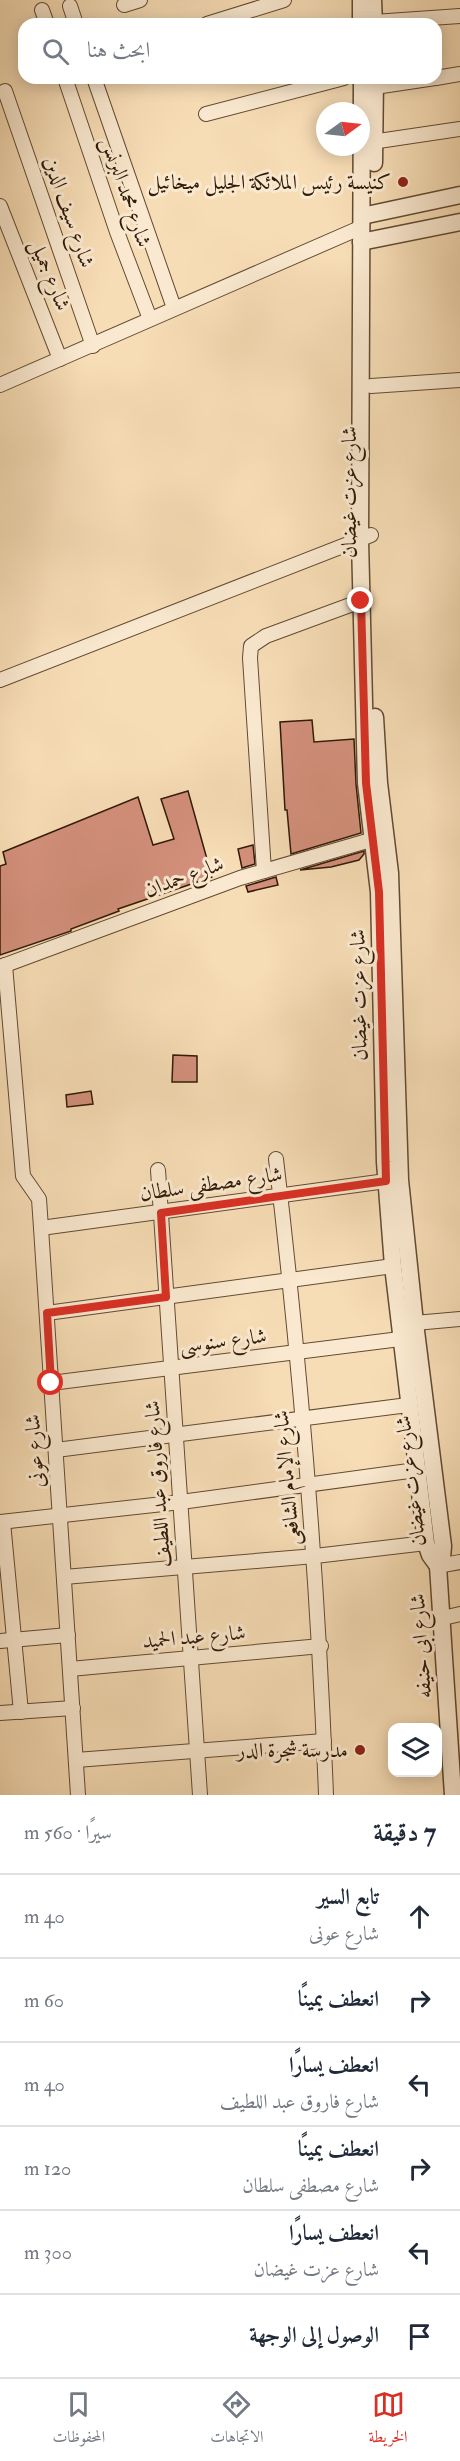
<!DOCTYPE html>
<html lang="ar">
<meta charset="utf-8">
<style>
body{margin:0;font-family:"IM FELL Double Pica",Amiri,serif;background:#f6f6f7;color:#1f2937;direction:rtl}
.controls{position:absolute;right:18px;bottom:18px;display:grid;overflow:hidden;border-radius:12px;box-shadow:0 3px 15px #0003}
.controls button{width:54px;height:54px;display:grid;place-items:center;padding:0;border:0;border-bottom:2px solid #e0e1e3;background:#fff;color:#1f2937;font:30px sans-serif}
.compass{position:absolute;left:316px;top:102px;width:54px;height:54px;border-radius:50%;background:#fff;box-shadow:0 3px 15px #0003;rotate:75deg}
.stop{position:absolute;width:18px;height:18px;margin:-14px;border:4px solid #d93025;border-radius:50%;background:#fff}
.stop.end{background:#d93025;border-color:#fff;box-shadow:0 2px 6px #0008}
.list{margin:0;padding:0;list-style:none}
h2{display:flex;justify-content:space-between;align-items:center;height:78px;margin:0;padding:0 24px;font-size:26px}
h2 small{font-size:20px;font-weight:400;color:#747a83}
.list li{display:grid;grid-template-columns:39px 1fr auto;gap:18px;align-items:center;box-sizing:border-box;height:84px;padding:0 24px;border-top:2px solid #e0e1e3}
.list b{display:block;font-size:22px;white-space:nowrap}
.list p{margin:0;font-size:20px;white-space:nowrap;color:#747a83}
.list em{font-size:20px;font-style:normal;color:#747a83}
.icon{flex:none;width:33px;height:33px;fill:none;stroke:currentColor;stroke-width:2;stroke-linecap:round;stroke-linejoin:round}
.map{position:relative;flex:none;width:460px;height:1795px;overflow:hidden;direction:ltr}
.search{position:absolute;background:#fff;box-shadow:0 3px 15px #0003;left:18px;right:18px;top:18px;height:66px;display:flex;align-items:center;gap:15px;box-sizing:border-box;padding:0 21px;border-radius:18px;color:#747a83;font-size:22px}
.sheet{height:582px;background:#fff}
nav{display:flex;justify-content:space-around;align-items:center;box-sizing:border-box;height:84px;border-top:2px solid #e0e1e3;background:#fff;font-size:16px;color:#747a83}
nav a{display:grid;justify-items:center;gap:3px}
nav .on{color:#d93025}
.map>svg:first-child{display:block}
</style>
<div class="map">
<svg width="460" height="1795" viewBox="0 0 460 1795">
<rect width="100%" height="100%" fill="#f7ddb6"/>
<filter id="stains"><feTurbulence type="fractalNoise" baseFrequency=".00333" numOctaves="4"/><feColorMatrix values="0 0 0 0 .2 0 0 0 0 .09 0 0 0 0 .02 0 0 0 .5 -.17"/></filter>
<radialGradient id="worn" r=".72"><stop offset=".6" stop-color="#630" stop-opacity="0"/><stop offset="1" stop-color="#630" stop-opacity=".3"/></radialGradient>
<g fill="#d4907c" stroke="#311a07" stroke-width="1.5">
<path d="M312,720l2,22 40,-3 2,45 5,49 -70,21 -4,-44h-2l-5,-88z"/>
<path d="M188,791l24,86 -94,32 1,2 -48,18v2l-71,24v-89l6,-2 -3,-12 135,-55 15,48 21,-6 -13,-40z"/>
<path d="M253,845l2,19 -13,4 -4,-19z"/>
<path d="M364,851v3l-5,6 -28,7 -31,3z"/>
<path d="M276,877l2,8 -30,7 -2,-6z"/>
<path d="M173,1055l24,1v26h-25z"/>
<path d="M91,1091l2,13 -26,3 -1,-12z"/>
</g>
<g fill="none" stroke-linecap="round" stroke-linejoin="round">
<g stroke="#624b33" stroke-width="16">
<g id="minor">
<path d="M124,5l16,-5"/>
<path d="M70,6l6,18"/>
<path d="M42,10l5,14"/>
<path d="M374,22l86,-6"/>
<path d="M207,24l77,-24"/>
<path d="M65,78l52,154 33,87"/>
<path d="M94,78l80,230"/>
<path d="M436,78l24,-4"/>
<path d="M375,87l60,-9"/>
<path d="M5,91l88,255"/>
<path d="M206,114l138,-36"/>
<path d="M365,143l95,-14"/>
<path d="M0,206l60,153"/>
<path d="M0,385l362,-158"/>
<path d="M371,386l89,-6"/>
<path d="M0,680l371,-145"/>
<path d="M264,871l-14,-213 1,-12 15,-10 95,-35"/>
<path d="M5,965l18,211 16,23 2,29 37,567"/>
<path d="M0,967l240,-89 141,-41"/>
<path d="M276,1159c25,212 42,423 50,636"/>
<path d="M158,1170l42,625"/>
<path d="M41,1228l345,-47"/>
<path d="M47,1313l346,-47"/>
<path d="M415,1323l45,-4"/>
<path d="M51,1383l349,-44"/>
<path d="M56,1450l352,-45"/>
<path d="M0,1522l181,-20 235,-32"/>
<path d="M3,1522l18,190"/>
<path d="M438,1566l22,-4"/>
<path d="M64,1577l251,-21 111,-13"/>
<path d="M443,1618l17,-4"/>
<path d="M0,1641l68,-6"/>
<path d="M70,1669l251,-23"/>
<path d="M0,1713l73,-5"/>
<path d="M76,1760l248,-19"/>
</g>
</g>
<g stroke="#624b33" stroke-width="19">
<g id="tertiary">
<path d="M361,0v24"/>
<path d="M373,0l1,24"/>
<path d="M362,78l-2,462 6,243 13,109 6,270 8,104 33,277 4,12 8,11"/>
<path d="M374,163l1,-85"/>
<path d="M362,216l98,-21"/>
<path d="M361,242l99,-20"/>
<path d="M375,717l4,66 11,90 10,307 15,143 28,223 -1,12 -4,8"/>
<path d="M438,1566l15,229"/>
</g>
</g>
<use href="#minor" stroke="#fae9d0" stroke-width="14"/>
<use href="#tertiary" stroke="#fae9d0" stroke-width="16"/>
</g>
<g fill="none" stroke-linecap="round" stroke-linejoin="round">
<path stroke="#d93025" stroke-width="8" d="M51,1383l-4,-70 119,-16 -5,-84 225,-32 -7,-289 -13,-109 -5,-182"/>
</g>
<g fill="#8f2418" stroke="#fae9d0" stroke-width="2">
<circle cx="403" cy="182" r="6"/>
<circle cx="360" cy="1750" r="6"/>
</g>
<g text-anchor="middle" dominant-baseline="central" stroke-width="6" stroke-linejoin="round" paint-order="stroke">
<g font-size="21" fill="#311a07" stroke="#fae9d0" text-anchor="end">
<text x="391" y="182">كنيسة رئيس الملائكة الجليل ميخائيل</text>
<text x="348" y="1750">مدرسة شجرة الدر</text>
</g>
<g font-size="21" fill="#311a07" stroke="#fae9d0">
<text transform="translate(126 192) rotate(71)">شارع محمد البرنس</text>
<text transform="translate(69 212) rotate(71)">شارع سيف الدين</text>
<text transform="translate(50 275) rotate(68)">شارع جميل</text>
<text transform="translate(349 492) rotate(-90)">شارع عزت غيضان</text>
<text transform="translate(184 877) rotate(-20)">شارع حمدان</text>
<text transform="translate(359 995) rotate(-91)">شارع عزت غيضان</text>
<text transform="translate(211 1184) rotate(-8)">شارع مصطفى سلطان</text>
<text transform="translate(223 1341) rotate(-7)">شارع سنوسى</text>
<text transform="translate(35 1451) rotate(-94)">شارع عونى</text>
<text transform="translate(287 1478) rotate(-95)">شارع الإمام الشافعى</text>
<text transform="translate(411 1481) rotate(-97)">شارع عزت غيضان</text>
<text transform="translate(158 1484) rotate(-94)">شارع فاروق عبد اللطيف</text>
<text transform="translate(194 1637) rotate(-5)">شارع عبد الحميد</text>
<text transform="translate(421 1646) rotate(-94)">شارع ابى حنيفه</text>
</g>
</g>
<rect width="100%" height="100%" filter="url(#stains)"/>
<rect width="100%" height="100%" fill="url(#worn)"/>
</svg>
<div class="controls">
<button><svg class="icon" aria-label="layers" viewBox="0 0 24 24"><path d="M12 4l9 5-9 5-9-5zM3 14l9 5 9-5"/></svg></button>
</div>
<svg class="compass" viewBox="-18 -18 36 36"><path d="M0-13l5 13h-10z" fill="#e53935"/><path d="M0 13l5-13h-10z" fill="#747a83"/></svg>
<div class="stop" style="left:51px;top:1383px"></div>
<div class="stop end" style="left:361px;top:601px"></div>
<div class="search"><svg class="icon" aria-label="search" viewBox="0 0 24 24"><circle cx="10" cy="10" r="6"/><path d="M15 15l6 6"/></svg>ابحث هنا</div>
</div>
<section class="sheet">
<h2>7 دقيقة<small>سيرًا · 560 m</small></h2>
<ul class="list">
<li><svg class="icon" aria-label="ahead" viewBox="0 0 24 24"><path d="M12 20V5M6 11l6-6 6 6"/></svg><div><b>تابع السير</b><p>شارع عونى</p></div><em>40 m</em></li>
<li><svg class="icon" aria-label="right" viewBox="0 0 24 24"><path d="M7 20v-9h11M14 6l5 5-5 5"/></svg><div><b>انعطف يمينًا</b></div><em>60 m</em></li>
<li><svg class="icon" aria-label="left" viewBox="0 0 24 24"><path d="M17 20v-9H6M10 6l-5 5 5 5"/></svg><div><b>انعطف يسارًا</b><p>شارع فاروق عبد اللطيف</p></div><em>40 m</em></li>
<li><svg class="icon" aria-label="right" viewBox="0 0 24 24"><path d="M7 20v-9h11M14 6l5 5-5 5"/></svg><div><b>انعطف يمينًا</b><p>شارع مصطفى سلطان</p></div><em>120 m</em></li>
<li><svg class="icon" aria-label="left" viewBox="0 0 24 24"><path d="M17 20v-9H6M10 6l-5 5 5 5"/></svg><div><b>انعطف يسارًا</b><p>شارع عزت غيضان</p></div><em>300 m</em></li>
<li><svg class="icon" aria-label="arrive" viewBox="0 0 24 24"><path d="M6 21V4h12l-3 4 3 4H6"/></svg><div><b>الوصول إلى الوجهة</b></div></li>
</ul>
</section>
<nav>
<a class="on"><svg class="icon" aria-label="map" viewBox="0 0 24 24"><path d="M3 6l6-2 6 2 6-2v14l-6 2-6-2-6 2zM9 4v14M15 6v14"/></svg>الخريطة</a>
<a><svg class="icon" aria-label="directions" viewBox="0 0 24 24"><path d="M12 3l9 9-9 9-9-9zM9 14v-3h6M13 9l2 2-2 2"/></svg>الاتجاهات</a>
<a><svg class="icon" aria-label="saved" viewBox="0 0 24 24"><path d="M7 4h10v16l-5-4-5 4z"/></svg>المحفوظات</a>
</nav>
